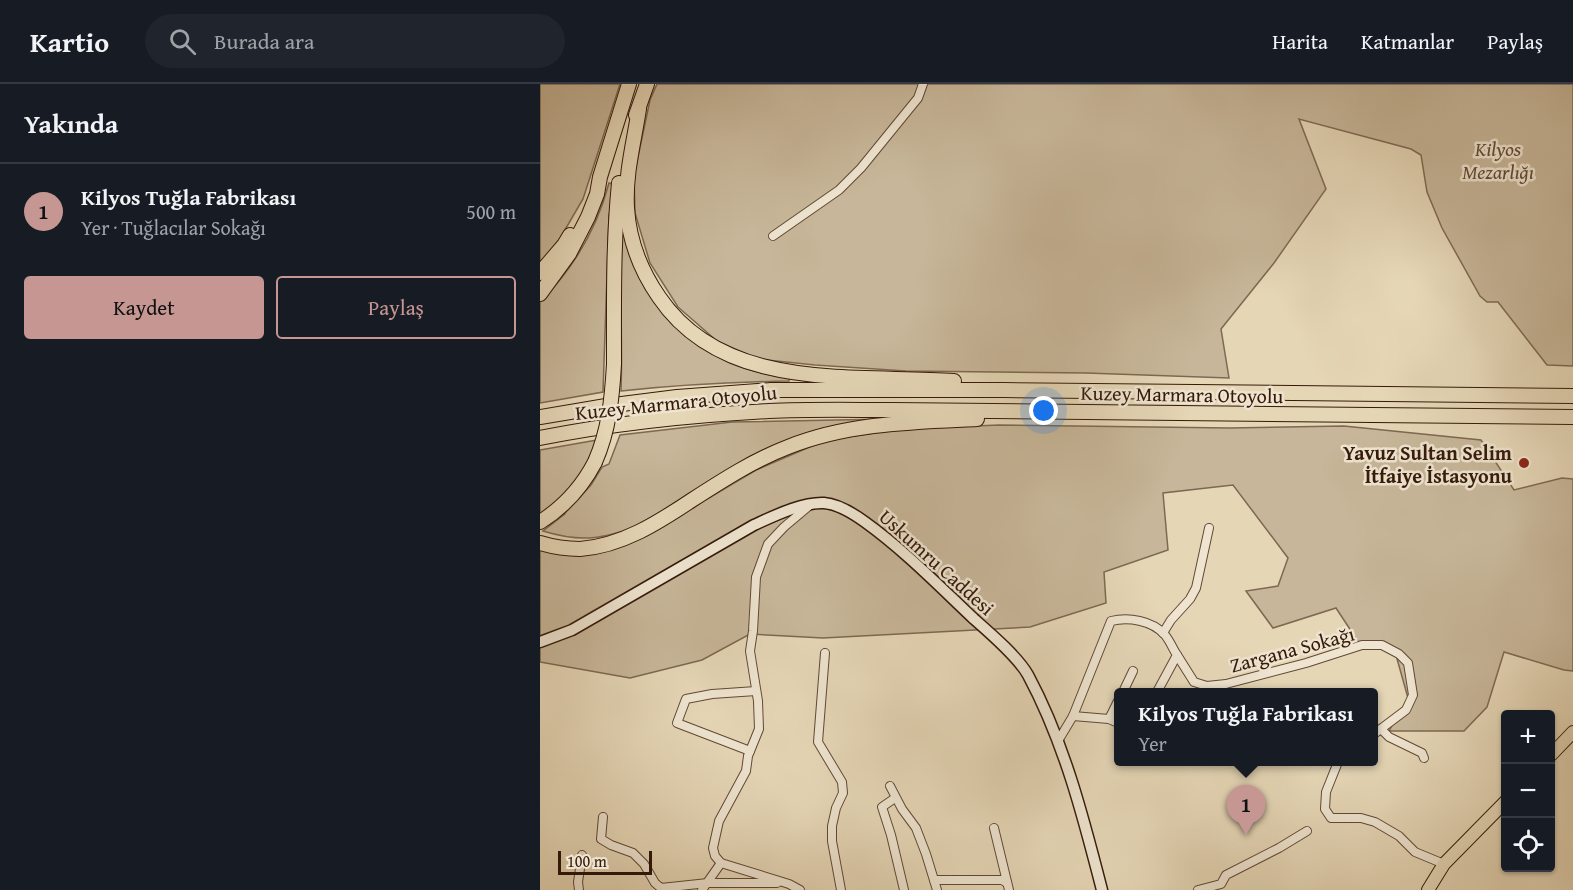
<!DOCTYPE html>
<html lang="tr">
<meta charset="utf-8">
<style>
body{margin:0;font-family:"Gentium Book Plus",serif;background:#20242c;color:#f1f3f6}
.controls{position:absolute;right:18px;bottom:18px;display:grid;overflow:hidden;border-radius:6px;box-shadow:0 2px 4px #0004}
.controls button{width:54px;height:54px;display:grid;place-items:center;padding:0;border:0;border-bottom:2px solid #363941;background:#171b24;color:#f1f3f6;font:30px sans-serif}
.scale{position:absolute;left:18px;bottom:15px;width:94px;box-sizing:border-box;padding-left:6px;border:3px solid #351a0a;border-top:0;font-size:16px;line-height:21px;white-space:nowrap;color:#351a0a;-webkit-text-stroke:4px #eee4d0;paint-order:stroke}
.you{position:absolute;left:504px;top:327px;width:21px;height:21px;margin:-15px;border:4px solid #fff;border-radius:50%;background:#1a73e8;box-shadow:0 0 0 9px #1a73e833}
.badge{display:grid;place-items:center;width:39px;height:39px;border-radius:50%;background:#c59692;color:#111;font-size:20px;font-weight:700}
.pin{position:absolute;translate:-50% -50px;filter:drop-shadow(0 2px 3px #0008)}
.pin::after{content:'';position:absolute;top:32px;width:21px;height:18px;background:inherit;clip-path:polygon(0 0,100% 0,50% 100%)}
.popup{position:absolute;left:574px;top:604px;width:264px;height:78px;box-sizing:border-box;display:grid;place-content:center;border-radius:6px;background:#171b24;filter:drop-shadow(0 2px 4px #0005);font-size:20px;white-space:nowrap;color:#9ea1a6}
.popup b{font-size:22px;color:#f1f3f6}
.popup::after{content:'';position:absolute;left:50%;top:100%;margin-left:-12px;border:12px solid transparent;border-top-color:#171b24}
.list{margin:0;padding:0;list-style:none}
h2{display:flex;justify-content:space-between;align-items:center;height:78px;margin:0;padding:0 24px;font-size:26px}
h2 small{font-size:20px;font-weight:400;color:#9ea1a6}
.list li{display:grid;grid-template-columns:39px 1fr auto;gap:18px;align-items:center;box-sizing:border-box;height:96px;padding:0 24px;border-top:2px solid #363941}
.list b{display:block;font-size:22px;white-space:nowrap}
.list p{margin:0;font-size:20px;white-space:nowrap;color:#9ea1a6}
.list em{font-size:20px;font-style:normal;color:#9ea1a6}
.actions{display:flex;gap:12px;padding:18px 24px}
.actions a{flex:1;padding:14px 0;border:2px solid #c59692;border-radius:6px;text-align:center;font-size:21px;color:#c59692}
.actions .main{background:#c59692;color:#111}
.icon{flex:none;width:33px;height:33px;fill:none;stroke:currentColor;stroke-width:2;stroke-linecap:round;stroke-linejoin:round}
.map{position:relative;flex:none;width:1033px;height:806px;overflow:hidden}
header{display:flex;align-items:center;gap:36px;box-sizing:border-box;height:84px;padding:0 30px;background:#171b24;border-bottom:2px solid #363941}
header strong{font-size:28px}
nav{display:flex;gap:33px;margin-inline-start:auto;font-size:21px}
.search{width:420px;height:54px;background:#20242c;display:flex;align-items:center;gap:15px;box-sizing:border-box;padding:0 21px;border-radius:33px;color:#9ea1a6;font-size:22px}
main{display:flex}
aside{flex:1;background:#171b24}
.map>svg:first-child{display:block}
</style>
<header>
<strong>Kartio</strong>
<div class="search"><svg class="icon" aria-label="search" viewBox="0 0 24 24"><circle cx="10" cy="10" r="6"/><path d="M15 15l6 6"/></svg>Burada ara</div>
<nav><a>Harita</a><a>Katmanlar</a><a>Paylaş</a></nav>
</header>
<main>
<aside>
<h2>Yakında<small></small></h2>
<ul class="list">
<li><span class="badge">1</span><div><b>Kilyos Tuğla Fabrikası</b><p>Yer · Tuğlacılar Sokağı</p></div><em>500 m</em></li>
</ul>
<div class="actions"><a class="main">Kaydet</a><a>Paylaş</a></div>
</aside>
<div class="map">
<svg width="1033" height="806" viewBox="0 0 1033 806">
<rect width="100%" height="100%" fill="#e5d6b6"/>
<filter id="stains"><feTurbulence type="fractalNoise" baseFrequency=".00333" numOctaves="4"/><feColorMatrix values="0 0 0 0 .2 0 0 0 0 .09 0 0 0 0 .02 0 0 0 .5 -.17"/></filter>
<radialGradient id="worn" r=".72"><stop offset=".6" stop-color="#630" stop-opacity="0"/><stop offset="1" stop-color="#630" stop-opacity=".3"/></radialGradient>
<g fill="#c7b699" stroke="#7e6852" stroke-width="1.5">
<path d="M0,0h80l-37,115 -28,48 -15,15z"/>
<path d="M117,0h916v282l-26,-1 -49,-63h-11l-7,-6 -38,-68 -15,-36 -6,-37 -10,-6 -112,-30 27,70 -52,74 -53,66 8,49 -143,-5 -180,-2 -91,-6 -57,-6 -41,-18 -39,-34 -28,-44 -15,-50 -1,-37 16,-76z"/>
<path d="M69,99l7,2 -7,30 -6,177 -63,11v-101c33,-33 57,-74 69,-119z"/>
<path d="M81,146h4c6,17 11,41 20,57 18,33 51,61 85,76 19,8 39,12 59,15v3c-56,1 -112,4 -168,10 2,-54 -2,-107 0,-161z"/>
<path d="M346,335l-58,11 -187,95c-38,14 -59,18 -98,6l22,-17v-1l26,-28 11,-18 7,-3 11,-29 112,-13z"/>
<path d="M459,341l231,3 114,-2 137,14 33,50 48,-12 11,1v192l-9,-1 -60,-18 -17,55 -23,24h-75l19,-33 -14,-50 -33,-2 -25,-38 -63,20 -27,-37 32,-5 10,-28 -55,-73 -70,8 5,57 -64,22 2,31 -76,24 -207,11 -73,-4 -48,26 -72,18 -90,-16v-112l38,6 50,-13 39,-20 89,-53 70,-30 76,-11z"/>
<path d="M57,356l-9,21 2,1 -23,33 -27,21v-66z"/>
</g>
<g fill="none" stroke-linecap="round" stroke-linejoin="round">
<g stroke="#614935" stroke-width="10">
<g id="minor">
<path d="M233,152l66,-46 22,-22 57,-70 5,-14"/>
<path d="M623,549l8,-13 19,-21 6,-11 13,-60"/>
<path d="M285,569l-7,89 24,40 1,11 -7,15 -4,18v15l9,49"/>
<path d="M637,571l17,27 13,4 19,-2 80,-21 56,-18h20l17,9 9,9 5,32 -7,15 -32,24"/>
<path d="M583,608l10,-21"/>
<path d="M533,632l36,3 9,4"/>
<path d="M569,635l9,-18"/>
<path d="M841,645l8,8 33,16 2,5"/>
<path d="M518,657l15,-25 38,-95c17,-4 41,-1 54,14 5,6 8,14 12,20l-20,37"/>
<path d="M210,667l-73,-28 9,-24 26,-5 44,-3"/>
<path d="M798,678l-12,30 -1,17 6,9h30l14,4 24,14 16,16 29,12"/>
<path d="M350,702l12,23 14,19 10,26 11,36"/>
<path d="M355,714l-13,9 9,28 13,55"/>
<path d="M63,733l-2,22 10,6 22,8 11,11 11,19 6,5 47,-5h69"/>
<path d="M454,744l15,62"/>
<path d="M394,796h68l5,3"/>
<path d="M39,806l-1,-8 4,-27"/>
<path d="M162,806l19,-27"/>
<path d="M260,806l-11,-6 -68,-21 -6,-7 -2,-8 6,-27 27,-50 2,-15 11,-27 -1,-28 -8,-50 3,-20 3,-54 12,-33 16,-17 25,-21"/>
<path d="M658,806l23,-6 5,-9 53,-27 28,-17"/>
</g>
</g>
<g stroke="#351a0a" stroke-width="13">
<path id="secondary" d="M0,558l32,-12 182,-105c20,-9 48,-23 70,-22 13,1 30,11 41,19 39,28 74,64 109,97 16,14 44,38 54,56 36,67 55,141 74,215"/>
</g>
<g stroke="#351a0a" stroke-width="14">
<g id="primary">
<path d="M1011,671l22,-23"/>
<path d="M888,806l16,-26 62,-63"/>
</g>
</g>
<g stroke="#351a0a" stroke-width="16">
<g id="motorway">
<path d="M99,25c-5,33 -14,65 -12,99 2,32 14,63 32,89 65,96 195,77 295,84"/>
<path d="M96,31l11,-31"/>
<path d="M0,189l24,-28 6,-10"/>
<path d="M0,210l29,-40 19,-37 9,-23 3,-17 29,-93"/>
<path d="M74,280c0,-60 -1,-121 5,-181"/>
<path d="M0,333l66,-11 71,-9 94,-7h233l569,6"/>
<path d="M0,354c75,-15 152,-23 229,-27 41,-2 83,-1 124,-1l680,7"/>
<path d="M0,438c24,-15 42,-35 55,-60"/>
<path d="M0,459c13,4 27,6 40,6 42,-3 79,-27 112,-49 31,-20 62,-40 96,-53 60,-24 125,-25 189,-28"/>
</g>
</g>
<use href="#minor" stroke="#eee4d0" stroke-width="8"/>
<use href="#secondary" stroke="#eee4d0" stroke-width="10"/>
<use href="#primary" stroke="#e5d6b6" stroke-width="12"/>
<use href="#motorway" stroke="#e5d6b6" stroke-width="14"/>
<g stroke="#351a0a" stroke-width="16" stroke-linecap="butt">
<path id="motorway-bridge" d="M55,378c14,-32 17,-63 19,-98"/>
</g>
<use href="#motorway-bridge" stroke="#e5d6b6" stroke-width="14"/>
</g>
<circle fill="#8f2418" stroke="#eee4d0" stroke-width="2" cx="984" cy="379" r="6"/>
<g text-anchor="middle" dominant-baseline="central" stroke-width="5" stroke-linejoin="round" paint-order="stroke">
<g font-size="20" font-style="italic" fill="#614935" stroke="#eee4d0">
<text x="958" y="64">Kilyos<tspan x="958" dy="23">Mezarlığı</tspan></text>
</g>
<g font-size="20" fill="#351a0a" stroke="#eee4d0">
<text transform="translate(642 310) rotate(1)">Kuzey Marmara Otoyolu</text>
<text transform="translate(136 318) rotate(-6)">Kuzey Marmara Otoyolu</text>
<text transform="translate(397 478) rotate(42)">Uskumru Caddesi</text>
<text transform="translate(752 565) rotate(-15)">Zargana Sokağı</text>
</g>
<g font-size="20" font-weight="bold" fill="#351a0a" stroke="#eee4d0" text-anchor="end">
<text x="972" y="368">Yavuz Sultan Selim<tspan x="972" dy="23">İtfaiye İstasyonu</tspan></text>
</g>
</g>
<rect width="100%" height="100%" filter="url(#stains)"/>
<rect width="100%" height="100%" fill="url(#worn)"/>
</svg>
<div class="controls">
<button>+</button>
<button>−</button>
<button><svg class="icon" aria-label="locate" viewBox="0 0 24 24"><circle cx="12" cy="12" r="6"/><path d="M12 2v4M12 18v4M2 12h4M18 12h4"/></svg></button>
</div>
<div class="scale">100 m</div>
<div class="you"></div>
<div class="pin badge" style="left:706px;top:751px">1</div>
<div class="popup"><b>Kilyos Tuğla Fabrikası</b>Yer</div>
</div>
</main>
